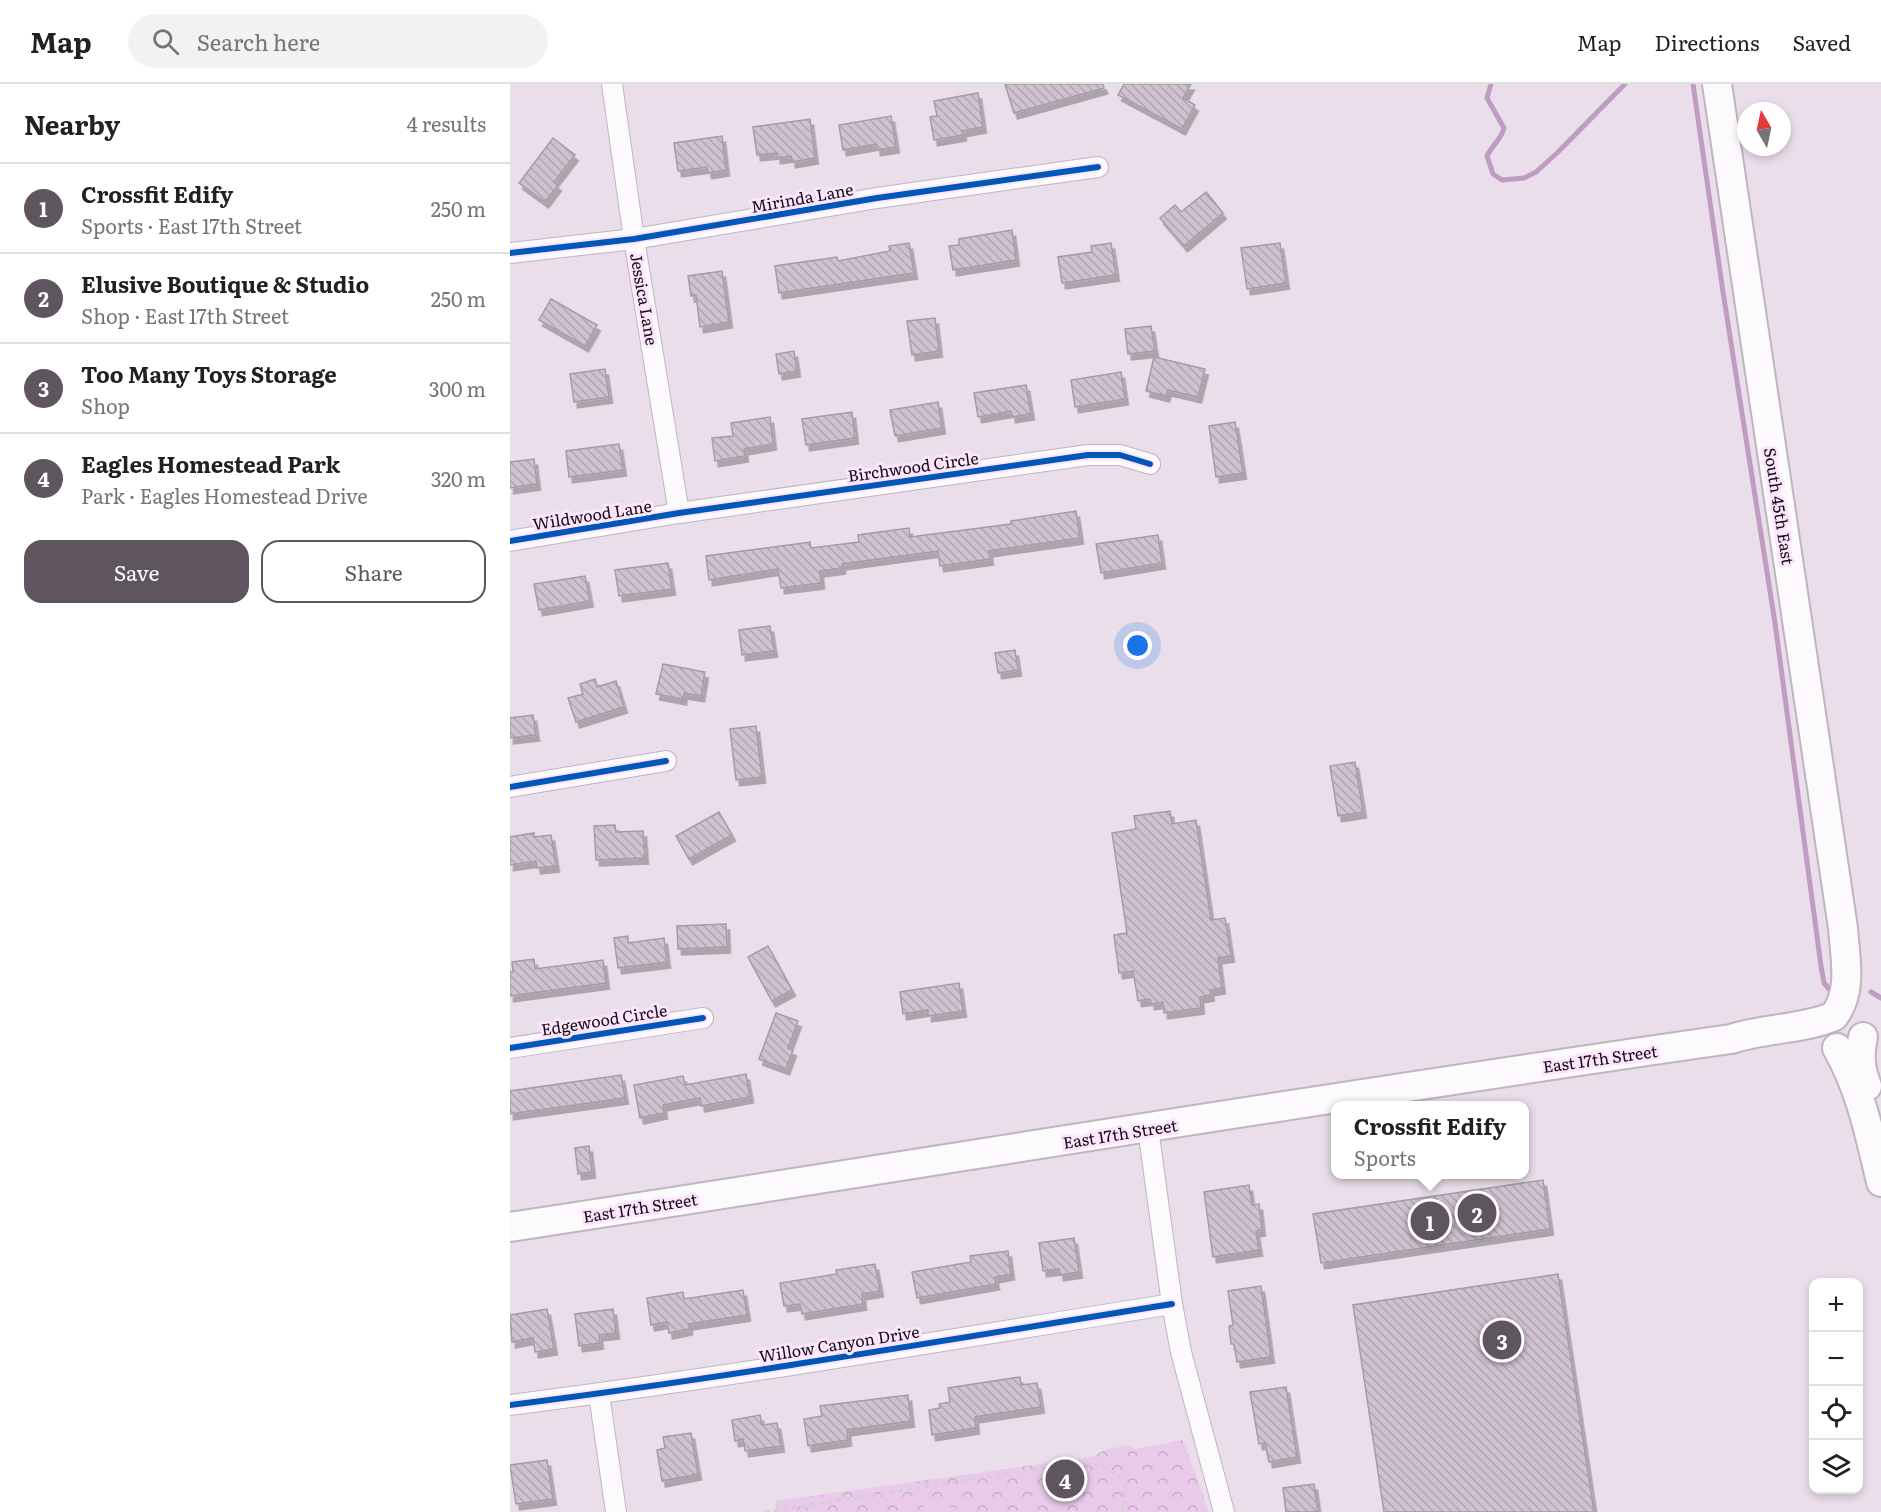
<!DOCTYPE html>
<meta charset="utf-8">
<style>
body{margin:0;font-family:Literata,serif;background:#f2f2f2;color:#202124}
.controls{position:absolute;right:18px;bottom:18px;display:grid;overflow:hidden;border-radius:12px;box-shadow:0 3px 9px #0003}
.controls button{width:54px;height:54px;display:grid;place-items:center;padding:0;border:0;border-bottom:2px solid #e0e0e0;background:#fff;color:#202124;font:30px sans-serif}
.compass{position:absolute;left:1227px;top:18px;width:54px;height:54px;border-radius:50%;background:#fff;box-shadow:0 3px 9px #0003;rotate:351deg}
.you{position:absolute;left:628px;top:562px;width:21px;height:21px;margin:-15px;border:4px solid #fff;border-radius:50%;background:#1a73e8;box-shadow:0 0 0 9px #1a73e833}
.badge{display:grid;place-items:center;width:39px;height:39px;border-radius:50%;background:#5e555e;color:#fff;font-size:20px;font-weight:700}
.pin{position:absolute;translate:-50% -50%;border:3px solid #fff;box-shadow:0 2px 6px #0006}
.popup{position:absolute;left:821px;top:1017px;width:198px;height:78px;box-sizing:border-box;display:grid;place-content:center;border-radius:12px;background:#fff;filter:drop-shadow(0 2px 4px #0005);font-size:20px;white-space:nowrap;color:#757577}
.popup b{font-size:22px;color:#202124}
.popup::after{content:'';position:absolute;left:50%;top:100%;margin-left:-12px;border:12px solid transparent;border-top-color:#fff}
.list{margin:0;padding:0;list-style:none}
h2{display:flex;justify-content:space-between;align-items:center;height:78px;margin:0;padding:0 24px;font-size:26px}
h2 small{font-size:20px;font-weight:400;color:#757577}
.list li{display:grid;grid-template-columns:39px 1fr auto;gap:18px;align-items:center;box-sizing:border-box;height:90px;padding:0 24px;border-top:2px solid #e0e0e0}
.list b{display:block;font-size:22px;white-space:nowrap}
.list p{margin:0;font-size:20px;white-space:nowrap;color:#757577}
.list em{font-size:20px;font-style:normal;color:#757577}
.actions{display:flex;gap:12px;padding:18px 24px}
.actions a{flex:1;padding:14px 0;border:2px solid #5e555e;border-radius:18px;text-align:center;font-size:21px;color:#5e555e}
.actions .main{background:#5e555e;color:#fff}
.icon{flex:none;width:33px;height:33px;fill:none;stroke:currentColor;stroke-width:2;stroke-linecap:round;stroke-linejoin:round}
.map{position:relative;flex:none;width:1371px;height:1428px;overflow:hidden}
header{display:flex;align-items:center;gap:36px;box-sizing:border-box;height:84px;padding:0 30px;background:#fff;border-bottom:2px solid #e0e0e0}
header strong{font-size:28px}
nav{display:flex;gap:33px;margin-inline-start:auto;font-size:21px}
.search{width:420px;height:54px;background:#f2f2f2;display:flex;align-items:center;gap:15px;box-sizing:border-box;padding:0 21px;border-radius:33px;color:#757577;font-size:22px}
main{display:flex}
aside{flex:1;background:#fff}
.map>svg:first-child{display:block}
</style>
<header>
<strong>Map</strong>
<div class="search"><svg class="icon" aria-label="search" viewBox="0 0 24 24"><circle cx="10" cy="10" r="6"/><path d="M15 15l6 6"/></svg>Search here</div>
<nav><a>Map</a><a>Directions</a><a>Saved</a></nav>
</header>
<main>
<aside>
<h2>Nearby<small>4 results</small></h2>
<ul class="list">
<li><span class="badge">1</span><div><b>Crossfit Edify</b><p>Sports · East 17th Street</p></div><em>250 m</em></li>
<li><span class="badge">2</span><div><b>Elusive Boutique &amp; Studio</b><p>Shop · East 17th Street</p></div><em>250 m</em></li>
<li><span class="badge">3</span><div><b>Too Many Toys Storage</b><p>Shop</p></div><em>300 m</em></li>
<li><span class="badge">4</span><div><b>Eagles Homestead Park</b><p>Park · Eagles Homestead Drive</p></div><em>320 m</em></li>
</ul>
<div class="actions"><a class="main">Save</a><a>Share</a></div>
</aside>
<div class="map">
<svg width="1371" height="1428" viewBox="0 0 1371 1428">
<defs>
<pattern id="forest-crowns" width="20" height="18" patternUnits="userSpaceOnUse" patternTransform="scale(1.5)"><rect width="20" height="18" fill="#e9caeb"/><path d="M2 6a3 3 0 1 1 6 0M12 15a3 3 0 1 1 6 0" fill="none" stroke="#c7acc9"/></pattern>
<pattern id="building-back-hatch" width="6" height="6" patternUnits="userSpaceOnUse" patternTransform="scale(1.5)"><rect width="6" height="6" fill="#d0c1d1"/><path d="M-1 5l2 2M0 0l6 6M5-1l2 2" fill="none" stroke="#b2a4b3"/></pattern>
<filter id="shadow"><feDropShadow dx="3.5" dy="6" stdDeviation="0" flood-color="#0004"/></filter>
</defs>
<rect width="100%" height="100%" fill="#eadeea"/>
<path fill="url(#forest-crowns)" d="M673,1356l26,72h-432l-2,-11 317,-44 13,-7 23,-5 7,4z"/>
<path fill="#e9caeb" d="M416,1416l44,12h-49z"/>
<g fill="none" stroke-linecap="round" stroke-linejoin="round">
<g stroke="#c09bc2" stroke-width="5">
<path d="M981,0l-4,14 17,30c-3,12 -12,17 -17,28l6,18 9,6 22,-2 12,-6 21,-19 68,-69"/>
<path d="M1183,0l30,208 52,331 46,343 3,17 6,7"/>
<path d="M1361,908l10,6"/>
</g>
</g>
<g fill="url(#building-back-hatch)" stroke="#a49ba4" stroke-width="1.5" filter="url(#shadow)">
<path d="M495,0h98l1,4 -90,25z"/>
<path d="M614,0h67l-8,14 12,7 -13,24 -64,-34z"/>
<path d="M468,9l5,34 -21,4 1,4 -29,5 -4,-23 7,-1 -3,-15z"/>
<path d="M381,32l5,31 -19,3 -1,-6 -33,6 -4,-25z"/>
<path d="M300,35l5,39 -23,4 -1,-6 -14,2 -1,-5 -19,2 -4,-28z"/>
<path d="M212,52l4,34 -18,3 -1,-6 -29,4 -4,-28z"/>
<path d="M43,54l22,17 -21,27 4,3 -13,17 -26,-19z"/>
<path d="M696,108l17,21 -39,33 -24,-28 15,-13 6,7z"/>
<path d="M502,146l4,30 -63,10 -4,-24 10,-1v-6z"/>
<path d="M399,159l5,30 -135,20 -4,-27 62,-9 1,4 52,-10 -1,-5z"/>
<path d="M601,159l5,32 -54,8 -4,-26 34,-5 -1,-6z"/>
<path d="M770,159l6,40 -39,6 -6,-41z"/>
<path d="M212,187l7,51 -29,5 -4,-32 -5,1 -3,-20z"/>
<path d="M41,215l46,26 -12,21 -46,-26z"/>
<path d="M425,234l4,33 -27,4 -5,-34z"/>
<path d="M641,242l4,25 -27,3 -3,-25z"/>
<path d="M284,267l3,20 -18,3 -3,-20z"/>
<path d="M644,273l51,12 -7,28 -30,-7 -2,6 -20,-5z"/>
<path d="M95,285l4,28 -35,5 -4,-28z"/>
<path d="M611,288l4,27 -50,8 -4,-27z"/>
<path d="M516,301l5,29 -19,3 -1,-6 -33,6 -4,-24z"/>
<path d="M428,318l4,26 -47,8 -5,-26z"/>
<path d="M342,328l3,26 -49,7 -4,-26z"/>
<path d="M260,333l3,27 -29,5 1,7 -30,5 -3,-23 21,-2 -2,-13z"/>
<path d="M725,338l8,51 -27,4 -7,-51z"/>
<path d="M109,360l4,26 -54,7 -3,-26z"/>
<path d="M24,375l3,25 -27,4v-26z"/>
<path d="M566,427l4,27 -91,13 1,8 -50,7 -2,-15 -96,13v4l-22,3 1,12 -40,5 -3,-19 -69,11 -3,-24 104,-14 1,6 48,-6 -1,-7 51,-7 1,9 101,-13v-3z"/>
<path d="M648,451l4,28 -61,10 -5,-29z"/>
<path d="M158,479l4,26 -53,7 -4,-26z"/>
<path d="M75,492l5,25 -51,9 -5,-26z"/>
<path d="M260,542l4,25 -32,4 -3,-25z"/>
<path d="M505,566l3,20 -20,3 -3,-20z"/>
<path d="M153,580l42,8 -4,24 -17,-3 -1,6 -27,-5z"/>
<path d="M85,595l2,8 19,-6 8,26 -48,15 -8,-24 15,-4 -3,-10z"/>
<path d="M23,631l3,20 -26,3v-20z"/>
<path d="M246,642l6,51 -26,3 -6,-51z"/>
<path d="M845,678l8,50 -25,4 -8,-50z"/>
<path d="M660,727l2,13 24,-4 15,100 14,-2 6,38 -13,2 4,30 -12,2 1,5 -11,2 1,11 -37,5 -1,-11 -12,2 -1,-5 -12,2 -5,-30 -14,2 -5,-38 13,-2 -15,-100 24,-4 -2,-13z"/>
<path d="M209,728l13,23 -43,24 -13,-23z"/>
<path d="M105,741l1,7 27,-1 2,27 -49,2 -2,-34z"/>
<path d="M24,749v4l17,-2 5,31 -19,2 -1,-7 -26,4v-28z"/>
<path d="M216,840l1,23 -49,2 -1,-23z"/>
<path d="M118,852v7l36,-5 3,24 -49,6 -4,-30z"/>
<path d="M258,862l24,44 -20,11 -24,-44z"/>
<path d="M24,875l1,10 68,-9 3,23 -96,13v-24h3l-1,-10z"/>
<path d="M449,899l4,28 -35,5v-6l-25,4 -3,-22z"/>
<path d="M266,929l22,8 -10,27 5,2 -7,19 -27,-10z"/>
<path d="M236,990l4,23 -49,9 -1,-8 -37,7 1,8 -24,5 -6,-33 49,-9 2,9z"/>
<path d="M111,991l4,23 -115,16v-23z"/>
<path d="M79,1062l3,26 -14,2 -3,-26z"/>
<path d="M1033,1096l7,49 -229,34 -8,-49z"/>
<path d="M739,1101l3,20 7,-1 3,26 -6,1 3,19 -46,7 -9,-65z"/>
<path d="M564,1154l5,34 -19,3 -1,-6 -16,2 -4,-28z"/>
<path d="M498,1167l3,23 -16,3 1,7 -79,14 -5,-26 59,-10 -1,-6z"/>
<path d="M365,1180l5,27 -18,3 1,10 -61,10 -2,-10 -16,2 -4,-23 57,-9 -1,-4z"/>
<path d="M1048,1190l36,238h-210l-31,-207z"/>
<path d="M751,1202l10,71 -34,5 -3,-18h-3l-2,-18 4,-1 -5,-34z"/>
<path d="M233,1206l4,25 -58,9v5l-20,4 -2,-11 -16,3 -4,-27 36,-6 1,7z"/>
<path d="M37,1225l7,40 -19,3 -2,-14 -21,4 -2,-27z"/>
<path d="M103,1225l3,24 -17,2 1,8 -21,3 -4,-32z"/>
<path d="M510,1293l1,8 16,-2 4,24 -66,10 1,11 -44,7 -3,-25 11,-2 -1,-4 11,-2 -2,-14z"/>
<path d="M776,1303l11,70 -28,5 -4,-19 -6,1 -9,-52z"/>
<path d="M398,1311l3,26 -64,9 1,10 -40,6 -4,-27 18,-3 -2,-10z"/>
<path d="M250,1331l2,10 15,-2 4,23 -36,5 -2,-12 -8,2 -3,-21z"/>
<path d="M181,1349l7,41 -36,7 -5,-31 8,-2 -2,-11z"/>
<path d="M37,1376l6,39 -37,5 -6,-39z"/>
<path d="M804,1400l4,28h-32l-3,-24z"/>
</g>
<g fill="none" stroke-linecap="round" stroke-linejoin="round">
<g stroke="#bfb5bf" stroke-width="22">
<g id="street">
<path d="M102,0l22,155 45,274"/>
<path d="M0,169l124,-14 243,-41 221,-31"/>
<path d="M0,457l169,-28 409,-58h32l30,9"/>
<path d="M0,703l156,-26"/>
<path d="M0,964l193,-30"/>
<path d="M638,1044l24,176 9,48 43,160"/>
<path d="M89,1310l17,118"/>
<path d="M0,1321c222,-28 442,-66 662,-101"/>
</g>
</g>
<g stroke="#bfb5bf" stroke-width="32">
<g id="secondary">
<path d="M1207,0l126,844c2,30 10,63 -9,88"/>
<path d="M1353,953c-4,18 -3,32 4,49"/>
<path d="M1327,964c24,42 33,88 44,134"/>
<path d="M0,1143c407,-62 813,-130 1221,-188 33,-11 68,-9 101,-22"/>
</g>
</g>
<path stroke="#d3cfd3" stroke-width="3" stroke-dasharray="4.5 4.5" stroke-linecap="butt" d="M255,1428l297,-47c29,-1 41,-5 62,17l1,19 -3,11"/>
<use href="#street" stroke="#fcfafc" stroke-width="20"/>
<use href="#secondary" stroke="#fcfafc" stroke-width="28"/>
<g stroke="#fde5fe" stroke-width="10">
<g id="cycleway">
<path d="M0,169l124,-14 243,-41 221,-31"/>
<path d="M0,457l169,-28 409,-58h32l30,9"/>
<path d="M0,703l156,-26"/>
<path d="M0,964l193,-30"/>
<path d="M0,1321c222,-28 442,-66 662,-101"/>
</g>
</g>
<use href="#cycleway" stroke="#0057b8" stroke-width="6"/>
</g>
<g text-anchor="middle" dominant-baseline="central" stroke-width="6" stroke-linejoin="round" paint-order="stroke">
<g font-size="16" fill="#120b13" stroke="#fde5fe">
<text transform="translate(292 113) rotate(-10)">Mirinda Lane</text>
<text transform="translate(135 215) rotate(80)">Jessica Lane</text>
<text transform="translate(403 382) rotate(-8)">Birchwood Circle</text>
<text transform="translate(1270 422) rotate(81)">South 45th East</text>
<text transform="translate(82 430) rotate(-9)">Wildwood Lane</text>
<text transform="translate(94 935) rotate(-9)">Edgewood Circle</text>
<text transform="translate(1090 974) rotate(-8)">East 17th Street</text>
<text transform="translate(610 1049) rotate(-9)">East 17th Street</text>
<text transform="translate(130 1123) rotate(-9)">East 17th Street</text>
<text transform="translate(329 1259) rotate(-9)">Willow Canyon Drive</text>
</g>
</g>
</svg>
<div class="controls">
<button>+</button>
<button>−</button>
<button><svg class="icon" aria-label="locate" viewBox="0 0 24 24"><circle cx="12" cy="12" r="6"/><path d="M12 2v4M12 18v4M2 12h4M18 12h4"/></svg></button>
<button><svg class="icon" aria-label="layers" viewBox="0 0 24 24"><path d="M12 4l9 5-9 5-9-5zM3 14l9 5 9-5"/></svg></button>
</div>
<svg class="compass" viewBox="-18 -18 36 36"><path d="M0-13l5 13h-10z" fill="#e53935"/><path d="M0 13l5-13h-10z" fill="#757577"/></svg>
<div class="you"></div>
<div class="pin badge" style="left:920px;top:1137px">1</div>
<div class="popup"><b>Crossfit Edify</b>Sports</div>
<div class="pin badge" style="left:967px;top:1129px">2</div>
<div class="pin badge" style="left:992px;top:1256px">3</div>
<div class="pin badge" style="left:555px;top:1395px">4</div>
</div>
</main>
